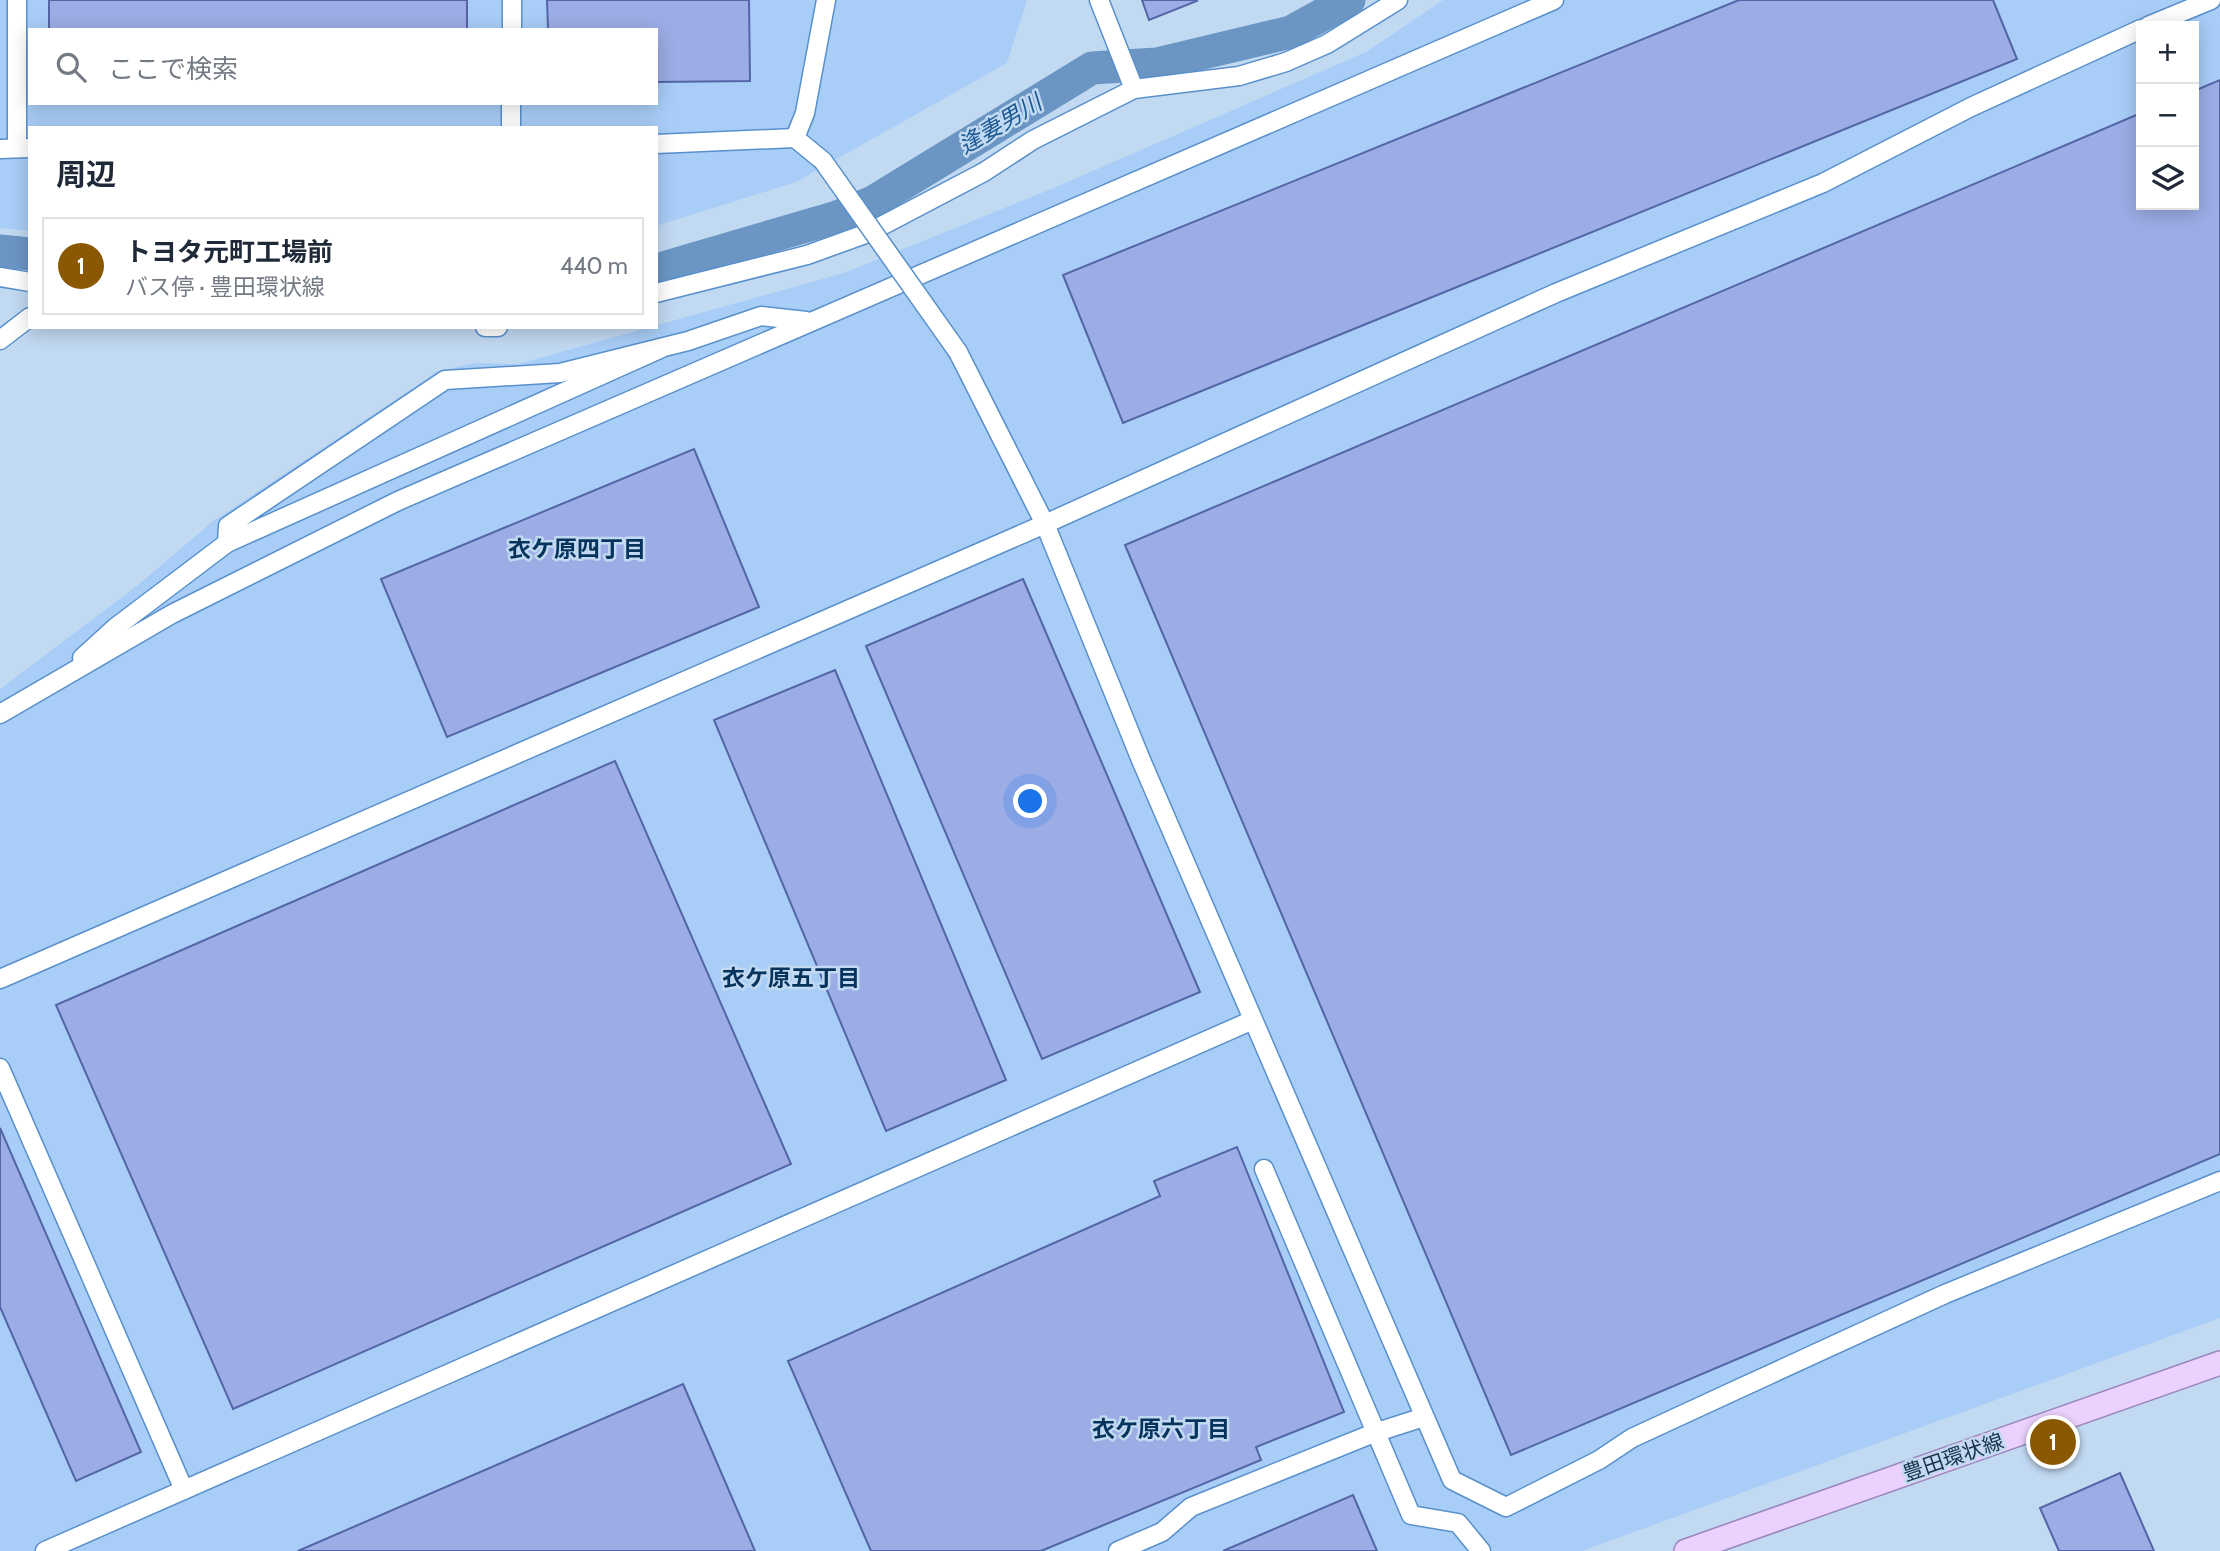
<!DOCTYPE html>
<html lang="ja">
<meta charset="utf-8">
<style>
body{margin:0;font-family:Cabin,"Noto Sans JP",sans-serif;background:#f2f2f3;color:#1f2937}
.controls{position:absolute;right:21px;top:21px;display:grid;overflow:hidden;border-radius:0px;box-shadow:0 4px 18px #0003}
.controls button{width:63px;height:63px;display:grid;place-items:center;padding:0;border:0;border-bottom:2px solid #e0e1e3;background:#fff;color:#1f2937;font:35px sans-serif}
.you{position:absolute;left:1031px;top:802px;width:24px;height:24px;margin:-18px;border:5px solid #fff;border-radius:50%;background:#1a73e8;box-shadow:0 0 0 10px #1a73e833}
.badge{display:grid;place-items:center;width:46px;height:46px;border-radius:50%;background:#8b5802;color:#fff;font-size:23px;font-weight:700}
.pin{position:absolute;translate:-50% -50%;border:4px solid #fff;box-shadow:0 2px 7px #0006}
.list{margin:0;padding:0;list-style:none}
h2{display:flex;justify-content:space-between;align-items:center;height:91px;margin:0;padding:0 28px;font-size:30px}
h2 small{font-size:23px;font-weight:400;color:#747a83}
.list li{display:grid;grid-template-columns:46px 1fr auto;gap:21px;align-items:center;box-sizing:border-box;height:98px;margin:0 14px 14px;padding:0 14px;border:2px solid #e0e1e3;border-radius:0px}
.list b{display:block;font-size:26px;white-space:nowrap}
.list p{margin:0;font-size:23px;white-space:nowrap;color:#747a83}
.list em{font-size:23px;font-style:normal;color:#747a83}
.icon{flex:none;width:38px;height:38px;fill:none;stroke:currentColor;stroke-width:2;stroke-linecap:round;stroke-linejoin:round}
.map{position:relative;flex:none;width:2220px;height:1551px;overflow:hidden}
.search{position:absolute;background:#fff;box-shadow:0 4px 18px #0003;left:28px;top:28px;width:630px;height:77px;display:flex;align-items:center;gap:18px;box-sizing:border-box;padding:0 24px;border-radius:0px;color:#747a83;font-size:26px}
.panel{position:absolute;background:#fff;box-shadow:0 4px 18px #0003;left:28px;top:126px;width:630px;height:203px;border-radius:0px}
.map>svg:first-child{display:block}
</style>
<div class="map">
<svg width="2220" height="1551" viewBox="0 0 2220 1551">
<rect width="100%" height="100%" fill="#c2d9f2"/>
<g fill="#a8cdf7" fill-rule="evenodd">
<path d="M0,0h1027l-20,63 -211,119 -140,44v-98h-626v103l-30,-3zM30,30h626v73h-626z"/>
<path d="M1443,0h777v1318l-638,233h-1582v-862l138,-104 74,-63 226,-151 37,-8 43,1 326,-91 212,-86 310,-135zM2141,26h53v179h-53z"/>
</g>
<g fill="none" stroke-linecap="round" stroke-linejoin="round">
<g stroke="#6b96c4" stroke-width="33">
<path d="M0,251l30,3"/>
<path d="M656,270l181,-53 36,-15 219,-134 65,-4 134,-32 58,-32"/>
</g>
</g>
<g fill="#9cade6" stroke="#5364a7" stroke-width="2">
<rect x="49" y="0" width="418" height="30"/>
<path d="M547,0h202l1,81 -94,1v-52h-108z"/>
<path d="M1142,0h54l1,1 -48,19z"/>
<path d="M1739,0h254l24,59 -894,364 -60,-148z"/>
<path d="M2220,80v1074l-709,301 -386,-910 1016,-432v92h53v-114z"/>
<path d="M694,449l65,158 -312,130 -66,-158z"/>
<path d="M1023,579l177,413 -158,67 -176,-413z"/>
<path d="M835,670l171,410 -120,51 -172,-411z"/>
<path d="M615,761l176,403 -558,245 -177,-404z"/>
<path d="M0,1128l141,324 -65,29 -76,-174z"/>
<path d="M1237,1147l107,265 -88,35 5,13 -220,91h-170l-83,-190 372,-165 -6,-15z"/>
<path d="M683,1384l72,167h-457z"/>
<path d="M2120,1473l34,78h-95l-19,-43z"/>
<path d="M1353,1495l24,56h-154z"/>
</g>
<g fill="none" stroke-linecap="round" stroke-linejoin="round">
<g stroke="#5890cb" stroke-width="21">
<g id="minor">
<path d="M17,0v148"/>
<path d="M1099,0l35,89"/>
<path d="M2148,26l63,-26"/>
<path d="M512,30v-30"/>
<path d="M511,128v-25"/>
<path d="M795,138l10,-25 21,-113"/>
<path d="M656,144l139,-6 28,23"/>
<path d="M0,149l30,-1"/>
<path d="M0,277l30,5"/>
<path d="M656,293l151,-38 61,-22 116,-61 49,-32 101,-51 105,-13 47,-14 41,-18 71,-44"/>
<path d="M485,327h13"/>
<path d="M0,340l30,-23"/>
<path d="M662,348l-435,195 1,-17 217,-146 115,-7 128,-32 73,-25 45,5"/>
<path d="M958,352l87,172 96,236 311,720 54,27 93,-47 33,-22 104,-48 209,-96 275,-113"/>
<path d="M82,658l34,-31 111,-84"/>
<path d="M0,714l172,-100 226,-113 1156,-501"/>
<path d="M0,979l1045,-455 511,-231 267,-110 148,-76 170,-78"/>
<path d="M0,1068l184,422"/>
<path d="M1264,1169l147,346 47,8 23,28"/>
<path d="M45,1551l1208,-531"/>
<path d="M1118,1551l44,-19 29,-25 183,-74 50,-16"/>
</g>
</g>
<g stroke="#9986bd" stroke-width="26">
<path id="major" d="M1686,1551l534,-188"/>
</g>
<use href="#minor" stroke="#fff" stroke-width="18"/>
<use href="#major" stroke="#ebd1fd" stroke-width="23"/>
<g stroke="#5890cb" stroke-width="21" stroke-linecap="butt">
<path id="minor-bridge" d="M823,161l135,191"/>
</g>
<use href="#minor-bridge" stroke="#fff" stroke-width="18"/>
</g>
<g text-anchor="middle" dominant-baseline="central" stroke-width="5" stroke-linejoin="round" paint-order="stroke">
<g font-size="21" fill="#1b324b" stroke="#c2d9f2">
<text transform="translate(1953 1457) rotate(-19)">豊田環状線</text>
</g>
<g font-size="23" font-style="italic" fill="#1b5994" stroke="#c2d9f2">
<text transform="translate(1000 124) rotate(-31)">逢妻男川</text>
</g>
<g font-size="23" font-weight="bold" fill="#06335c" stroke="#c2d9f2">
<text x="577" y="549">衣ケ原四丁目</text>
<text x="791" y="978">衣ケ原五丁目</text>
<text x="1161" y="1429">衣ケ原六丁目</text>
</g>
</g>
</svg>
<div class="controls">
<button>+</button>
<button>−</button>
<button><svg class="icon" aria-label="layers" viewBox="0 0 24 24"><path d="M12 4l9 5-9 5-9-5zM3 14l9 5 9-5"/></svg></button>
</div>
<div class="you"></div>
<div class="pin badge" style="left:2053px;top:1442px">1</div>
<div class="search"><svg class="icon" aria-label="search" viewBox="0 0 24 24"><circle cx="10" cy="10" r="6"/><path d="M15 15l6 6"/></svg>ここで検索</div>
<section class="panel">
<h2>周辺<small></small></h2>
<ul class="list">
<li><span class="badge">1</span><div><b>トヨタ元町工場前</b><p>バス停 · 豊田環状線</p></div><em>440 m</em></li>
</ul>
</section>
</div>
